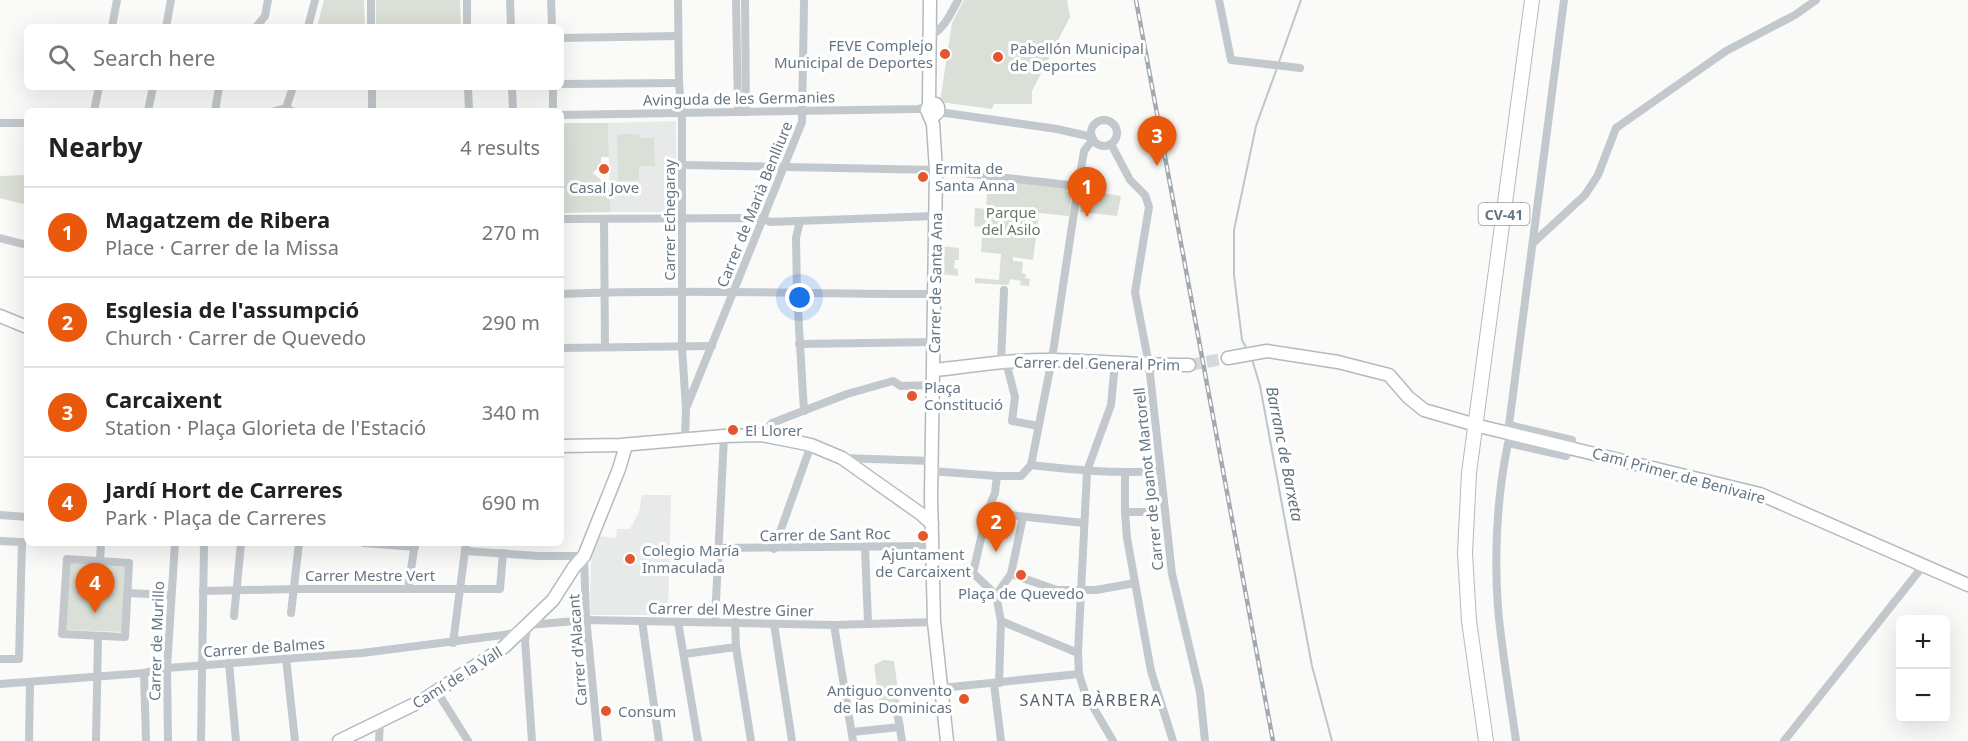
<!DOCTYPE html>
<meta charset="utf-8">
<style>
body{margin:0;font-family:"Noto Sans",sans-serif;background:#f6f6f6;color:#222}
.controls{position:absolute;right:18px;bottom:18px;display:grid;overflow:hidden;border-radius:9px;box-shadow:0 6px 24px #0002}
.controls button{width:54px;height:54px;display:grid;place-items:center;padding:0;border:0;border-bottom:2px solid #e0e0e0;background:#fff;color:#222;font:30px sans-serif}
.you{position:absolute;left:800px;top:298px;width:21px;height:21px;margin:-15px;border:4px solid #fff;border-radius:50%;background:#1a73e8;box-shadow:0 0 0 9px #1a73e833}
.badge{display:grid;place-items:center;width:39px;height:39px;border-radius:50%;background:#ea580c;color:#fff;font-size:20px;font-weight:700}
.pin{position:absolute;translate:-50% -50px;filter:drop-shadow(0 2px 3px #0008)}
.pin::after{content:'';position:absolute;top:32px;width:21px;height:18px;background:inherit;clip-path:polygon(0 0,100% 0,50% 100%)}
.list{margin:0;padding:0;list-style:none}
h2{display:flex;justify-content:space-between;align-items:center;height:78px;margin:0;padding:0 24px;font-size:26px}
h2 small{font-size:20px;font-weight:400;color:#767676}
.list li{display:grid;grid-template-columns:39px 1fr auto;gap:18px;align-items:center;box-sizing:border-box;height:90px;padding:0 24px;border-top:2px solid #e0e0e0}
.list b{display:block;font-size:22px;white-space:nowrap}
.list p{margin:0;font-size:20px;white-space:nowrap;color:#767676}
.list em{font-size:20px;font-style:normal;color:#767676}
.icon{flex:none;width:33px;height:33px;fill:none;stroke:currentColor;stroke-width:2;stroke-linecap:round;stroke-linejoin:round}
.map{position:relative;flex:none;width:1968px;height:741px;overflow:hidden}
.search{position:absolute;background:#fff;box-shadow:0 6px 24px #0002;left:24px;top:24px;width:540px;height:66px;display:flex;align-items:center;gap:15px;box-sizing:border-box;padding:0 21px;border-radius:9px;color:#767676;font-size:22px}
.panel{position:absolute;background:#fff;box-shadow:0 6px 24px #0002;left:24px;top:108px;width:540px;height:438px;border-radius:9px}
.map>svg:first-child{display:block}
</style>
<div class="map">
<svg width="1968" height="741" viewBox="0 0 1968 741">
<rect width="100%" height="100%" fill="#fafaf8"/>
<g fill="#e8e9e9">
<path d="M676,121l1,91h-67l-2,-89z"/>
<path d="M642,495h29l-3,120h-78l1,-64 7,-15 18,2 1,-9h13l9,-17z"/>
</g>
<g fill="#dadfd7">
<path d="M324,0h40l1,27h-48z"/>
<path d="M376,0h84l1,27h-85z"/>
<path d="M964,0h103l3,17 -38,74v13h-38l-2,5 -52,-7 12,-79z"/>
<path d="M561,123h47l1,34h-8v7l-8,9 8,7v8h9v24l-49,1z"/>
<path d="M617,134h22v4h15l1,28h-16v14l-21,1z"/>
<path d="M27,175v30l-27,-7v-22z"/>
<path d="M988,180l79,7v5l5,1 -3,23 -30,-3 -6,47 -20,-3v4l10,1 -1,11 4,2 -1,3 5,1 -1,7 -9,-1 1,-4 -11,-2 -1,5 -2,1 -32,-2v-5l24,2 2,-26 -20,-2 2,-25 -9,-1 1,-18 11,1z"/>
<path d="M1083,190l38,6 -4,20 -37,-4z"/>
<path d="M940,246l19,2v12h-4l-1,8 4,1v7l-19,-2z"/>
<path d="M71,563l54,4 -2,65 -58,-2z"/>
<path d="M884,660l10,1 6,44 -20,3 -6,-43z"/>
</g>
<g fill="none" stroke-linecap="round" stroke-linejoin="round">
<g stroke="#bbc7cb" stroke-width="2">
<path d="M1279,62l22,-62"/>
<path d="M1248,351l-6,-11 -8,-65v-45l22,-104 21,-58"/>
<path d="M1252,359l8,27 52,280 20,75"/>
</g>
<path stroke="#d5d9db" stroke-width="12" stroke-dasharray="12 6" stroke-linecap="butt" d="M1189,365l39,-7"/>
<g stroke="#b3babf" stroke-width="15">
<g id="secondary">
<path d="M929,105l1,-105"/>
<path d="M930,115h5l3,-3v-5l-2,-3 -7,1 -2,5 6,14 3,46 -5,327 3,125 13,119"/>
<path d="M0,316l27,11"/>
<path d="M1228,358l39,-7 71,11 51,13 19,22 16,13 45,13"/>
<path d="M934,370c39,-4 80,-11 120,-10 45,1 90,5 135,5"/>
<path d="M1483,427l277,67 208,91"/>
<path d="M561,446l60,-1 103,-9 37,-1 36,7 14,3 31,13 79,56 11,10"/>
<path d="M339,741l84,-41 81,-53 49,-47 21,-33 10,-11 35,-87 7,-24"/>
</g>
</g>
<g stroke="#b5babe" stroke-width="16">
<path id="primary" d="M1486,741l-17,-120 -4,-68 4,-80 63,-473"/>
</g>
<g stroke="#c3c8cc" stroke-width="8">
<path d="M467,0v27"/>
<path d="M510,0l1,27"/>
<path d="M551,0l1,27"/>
<path d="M678,0l1,83 3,37v227l4,62 -1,30"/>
<path d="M736,0l2,112"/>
<path d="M745,0l1,112"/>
<path d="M1219,0l12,60 69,8"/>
<path d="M112,27l5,-27"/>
<path d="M166,27l5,-27"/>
<path d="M256,27l9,-11 3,-16"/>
<path d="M308,27l7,-27"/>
<path d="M371,27v-27"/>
<path d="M929,37c15,-8 21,-22 29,-37"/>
<path d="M561,38l117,-2"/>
<path d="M561,84l118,-1"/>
<path d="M372,87v24"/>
<path d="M468,87l1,24"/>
<path d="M512,87l1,24"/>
<path d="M553,87v24"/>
<path d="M286,108l7,-21"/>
<path d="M94,111l5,-24"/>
<path d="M148,111l5,-24"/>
<path d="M215,111l4,-24"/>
<path d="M275,111l11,-3 6,3"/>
<path d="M937,114l9,-1 111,16 35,8"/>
<path d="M561,115l357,-6 9,-2"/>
<circle cx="1104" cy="133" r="13"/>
<path d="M0,123h27"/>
<path d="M1111,144l19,36 15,15 4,12 -14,85 14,73 23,209 28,118 5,49"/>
<path d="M682,165l254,5 142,16"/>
<path d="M561,219l201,-1 8,4 165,-6"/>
<path d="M604,219l1,128"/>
<path d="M800,221l-4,17 1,56 7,117"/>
<path d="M0,238l27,7"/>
<path d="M1533,243l52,-48 13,-20 18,-47 110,-77 69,-36 21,-15"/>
<path d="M561,294c124,-5 249,0 373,0"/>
<path d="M799,344l135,-2"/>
<path d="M561,348l151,-2"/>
<path d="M1006,362l9,35 -3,24 26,5"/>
<path d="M1001,363l3,-73"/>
<path d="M687,406l115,-284 2,-122"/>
<path d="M761,435l11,-12 75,-29 46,-13 8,5 32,-1"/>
<path d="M842,458l89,3"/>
<path d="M1031,465l21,-106 26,-173 6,-35 9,-12"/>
<path d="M1031,465c43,5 86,9 129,6"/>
<path d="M931,471l66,5h24l10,-11"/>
<path d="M1125,473v39l2,26 24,133 22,70"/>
<path d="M988,511l30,5 66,7"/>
<path d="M1125,512h25"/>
<path d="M0,515l27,2"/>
<path d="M0,541l22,1 -3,117h-19"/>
<path d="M364,543l51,4"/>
<path d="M865,547l3,76"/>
<path d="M718,548l215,-2"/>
<path d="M774,549l37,-104"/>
<path d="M465,551l73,5h46l2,61 12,124"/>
<path d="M67,559l62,4 -4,74 -63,-3z"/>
<path d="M100,561l1,-18"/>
<path d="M1011,574l46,16h39l39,-7"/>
<path d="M408,589l7,-46"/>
<path d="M203,591l91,-2h206l3,-36"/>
<path d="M128,593l42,2"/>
<path d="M996,595l-23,-22 14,-61 8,-19 2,-17"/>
<path d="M291,613l8,-70"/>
<path d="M234,616l7,-73"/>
<path d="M642,621l17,120"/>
<path d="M715,621l9,-185"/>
<path d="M1001,621l77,32"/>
<path d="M678,622l20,119"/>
<path d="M735,622l1,25 15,94"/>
<path d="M774,624l18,117"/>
<path d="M528,625l-3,15 7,101"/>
<path d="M834,625l19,116"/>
<path d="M453,643l13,-100"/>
<path d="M684,654l52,-7"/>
<path d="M286,658l9,83"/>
<path d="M229,663l7,78"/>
<path d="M144,673l2,68"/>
<path d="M999,683l2,-62 -5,-26 15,-21 12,-57"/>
<path d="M0,684l144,-11 23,-5 195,-15 141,-18 11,-2 14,-8 59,-5 247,5 100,-3"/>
<path d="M994,684l7,57"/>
<path d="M941,688l138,-14"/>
<path d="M436,690l32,51"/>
<path d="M896,705l6,36"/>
<path d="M852,732l48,-5"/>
<path d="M29,741l1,-59"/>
<path d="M96,741l2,-105"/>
<path d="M168,741l-1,-73 8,-125"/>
<path d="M201,741l3,-198"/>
<path d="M379,741l1,-20"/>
<path d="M1113,741l-28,-48 -6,-19 -1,-21 9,-182 24,-66 4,-42"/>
<path d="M1516,741c-6,-44 -14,-88 -18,-133 -4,-55 -1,-111 10,-165l58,13 6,-16 -63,-15 55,-425"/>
<path d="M1784,741l139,-175"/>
</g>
<use href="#secondary" stroke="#fff" stroke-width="12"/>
<use href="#primary" stroke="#fff" stroke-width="14"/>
<g stroke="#a2aab0" stroke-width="4.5">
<path id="rail" d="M1136,0l137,741"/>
</g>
<use href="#rail" stroke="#fff" stroke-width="2" stroke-dasharray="7" stroke-linecap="butt"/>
</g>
<g fill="#e4572e" stroke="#fff" stroke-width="2">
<circle cx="945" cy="54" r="6"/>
<circle cx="998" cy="57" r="6"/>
<circle cx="604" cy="169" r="6"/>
<circle cx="923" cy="177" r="6"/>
<circle cx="912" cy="396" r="6"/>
<circle cx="733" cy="430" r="6"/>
<circle cx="923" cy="536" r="6"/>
<circle cx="630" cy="559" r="6"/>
<circle cx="1021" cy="575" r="6"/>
<circle cx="964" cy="699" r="6"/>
<circle cx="606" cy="711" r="6"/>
</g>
<g text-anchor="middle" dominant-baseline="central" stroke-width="6" stroke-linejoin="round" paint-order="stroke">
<rect fill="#fff" stroke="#939fa8" stroke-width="1.5" x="1478.5" y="203" width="51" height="22" rx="4.5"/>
<g font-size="14" font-weight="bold" fill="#657683">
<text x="1504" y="214">CV-41</text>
</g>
<g font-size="15" fill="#657683" stroke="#fff" text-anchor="start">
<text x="933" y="45" text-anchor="end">FEVE Complejo<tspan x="933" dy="17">Municipal de Deportes</tspan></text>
<text x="1010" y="48">Pabellón Municipal<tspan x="1010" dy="17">de Deportes</tspan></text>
<text x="935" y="168">Ermita de<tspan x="935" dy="17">Santa Anna</tspan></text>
<text x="604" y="187" text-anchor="middle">Casal Jove</text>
<text x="924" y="387">Plaça<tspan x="924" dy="17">Constitució</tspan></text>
<text x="745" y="430">El Llorer</text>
<text x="642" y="550">Colegio María<tspan x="642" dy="17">Inmaculada</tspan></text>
<text x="923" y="554" text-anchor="middle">Ajuntament<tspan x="923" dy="17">de Carcaixent</tspan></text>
<text x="1021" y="593" text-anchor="middle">Plaça de Quevedo</text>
<text x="952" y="690" text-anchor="end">Antiguo convento<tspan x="952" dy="17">de las Dominicas</tspan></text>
<text x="618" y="711">Consum</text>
</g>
<g font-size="15" fill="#657683" stroke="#fff">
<text transform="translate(739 98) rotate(-1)">Avinguda de les Germanies</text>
<text transform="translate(754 204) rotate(-68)">Carrer de Marià Benlliure</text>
<text transform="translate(669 220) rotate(-90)">Carrer Echegaray</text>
<text transform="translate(935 283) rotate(-89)">Carrer de Santa Ana</text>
<text transform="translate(1097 363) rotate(1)">Carrer del General Prim</text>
<text transform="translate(1679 475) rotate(15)">Camí Primer de Benivaire</text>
<text transform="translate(1148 479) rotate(-96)">Carrer de Joanot Martorell</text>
<text transform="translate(825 534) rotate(-1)">Carrer de Sant Roc</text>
<text x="370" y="575">Carrer Mestre Vert</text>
<text transform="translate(731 609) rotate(1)">Carrer del Mestre Giner</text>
<text transform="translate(156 641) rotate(-88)">Carrer de Murillo</text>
<text transform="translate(264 647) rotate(-4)">Carrer de Balmes</text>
<text transform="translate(577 650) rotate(-94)">Carrer d'Alacant</text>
<text transform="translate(457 677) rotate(-32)">Camí de la Vall</text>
</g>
<g font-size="15" fill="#687a64" stroke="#fff">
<text x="1011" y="212">Parque<tspan x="1011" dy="17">del Asilo</tspan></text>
</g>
<g font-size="16" font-style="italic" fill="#60757c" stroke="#fff">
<text transform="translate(1285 454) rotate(79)">Barranc de Barxeta</text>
</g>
<g font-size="16" letter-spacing="1.5" fill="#57646e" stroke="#fff">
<text x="1091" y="700">SANTA BÀRBERA</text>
</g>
</g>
</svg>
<div class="controls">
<button>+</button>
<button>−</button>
</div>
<div class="you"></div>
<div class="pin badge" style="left:1087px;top:217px">1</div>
<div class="pin badge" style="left:996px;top:552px">2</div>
<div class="pin badge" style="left:1157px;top:166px">3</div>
<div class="pin badge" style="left:95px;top:613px">4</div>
<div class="search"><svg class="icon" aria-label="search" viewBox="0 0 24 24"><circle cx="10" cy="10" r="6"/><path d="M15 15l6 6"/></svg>Search here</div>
<section class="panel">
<h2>Nearby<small>4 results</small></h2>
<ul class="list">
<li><span class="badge">1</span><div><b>Magatzem de Ribera</b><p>Place · Carrer de la Missa</p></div><em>270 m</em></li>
<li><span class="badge">2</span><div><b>Esglesia de l'assumpció</b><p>Church · Carrer de Quevedo</p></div><em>290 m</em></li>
<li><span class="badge">3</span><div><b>Carcaixent</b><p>Station · Plaça Glorieta de l'Estació</p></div><em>340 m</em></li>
<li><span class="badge">4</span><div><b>Jardí Hort de Carreres</b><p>Park · Plaça de Carreres</p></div><em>690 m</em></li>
</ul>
</section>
</div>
